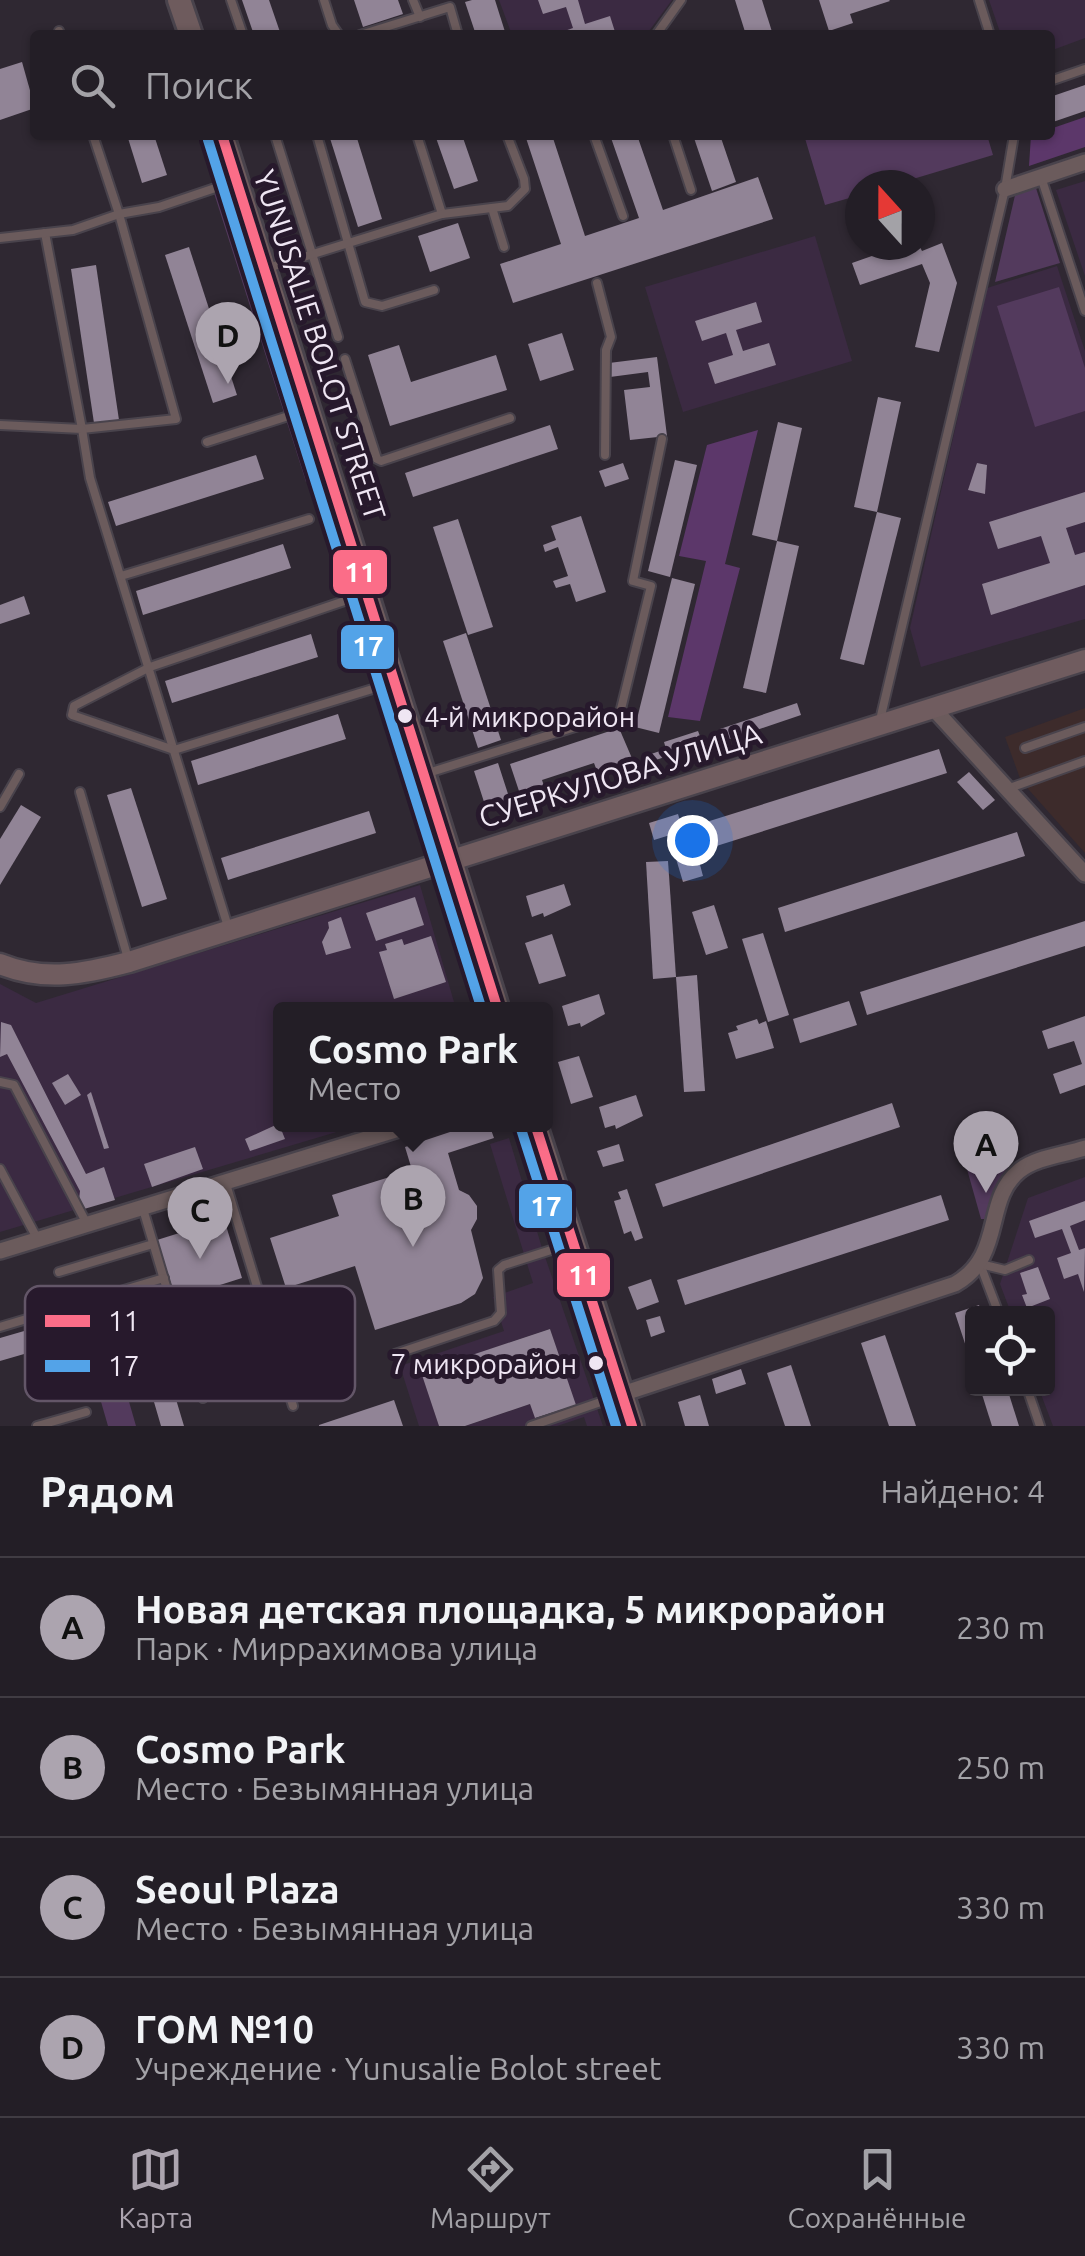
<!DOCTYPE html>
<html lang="ru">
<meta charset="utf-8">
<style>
body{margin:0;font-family:Ubuntu,sans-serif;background:#2f2b32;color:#f1f3f6}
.controls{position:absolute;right:30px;bottom:30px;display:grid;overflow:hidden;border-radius:10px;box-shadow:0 2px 8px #0004}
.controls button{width:90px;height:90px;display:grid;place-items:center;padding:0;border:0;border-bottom:2px solid #403c43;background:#231e26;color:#f1f3f6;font:50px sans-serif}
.compass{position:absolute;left:845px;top:170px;width:90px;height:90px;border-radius:50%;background:#231e26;box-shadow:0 2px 8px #0004;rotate:339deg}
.you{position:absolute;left:692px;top:840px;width:35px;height:35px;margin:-25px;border:8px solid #fff;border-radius:50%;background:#1a73e8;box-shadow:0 0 0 15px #1a73e833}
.badge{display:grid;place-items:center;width:65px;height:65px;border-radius:50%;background:#aca4af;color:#111;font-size:32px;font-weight:700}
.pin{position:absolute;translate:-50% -82px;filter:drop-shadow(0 2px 5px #0008)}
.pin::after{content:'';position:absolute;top:52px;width:35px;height:30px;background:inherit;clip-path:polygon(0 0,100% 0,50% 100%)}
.popup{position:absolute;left:273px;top:1002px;width:280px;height:130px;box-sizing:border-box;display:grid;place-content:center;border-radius:10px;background:#231e26;filter:drop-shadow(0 2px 8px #0005);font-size:32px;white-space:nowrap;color:#a3a2a7}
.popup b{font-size:38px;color:#f1f3f6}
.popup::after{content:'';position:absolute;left:50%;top:100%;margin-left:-20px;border:20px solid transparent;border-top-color:#231e26}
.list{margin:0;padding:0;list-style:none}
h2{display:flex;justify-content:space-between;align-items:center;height:130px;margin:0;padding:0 40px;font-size:42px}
h2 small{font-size:32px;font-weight:400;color:#a3a2a7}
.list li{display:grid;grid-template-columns:65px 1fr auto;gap:30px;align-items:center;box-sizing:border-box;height:140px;padding:0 40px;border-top:2px solid #403c43}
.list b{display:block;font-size:38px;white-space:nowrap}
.list p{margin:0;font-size:32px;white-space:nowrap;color:#a3a2a7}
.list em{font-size:32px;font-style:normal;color:#a3a2a7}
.icon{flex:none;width:55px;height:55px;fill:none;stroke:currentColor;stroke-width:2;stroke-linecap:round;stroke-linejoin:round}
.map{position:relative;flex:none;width:1085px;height:1426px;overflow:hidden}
.search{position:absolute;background:#231e26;box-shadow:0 2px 8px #0004;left:30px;right:30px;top:30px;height:110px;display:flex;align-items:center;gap:25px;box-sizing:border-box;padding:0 35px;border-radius:10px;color:#a3a2a7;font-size:38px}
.sheet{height:690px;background:#231e26}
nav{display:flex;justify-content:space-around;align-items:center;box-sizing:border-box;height:140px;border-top:2px solid #403c43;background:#231e26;font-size:28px;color:#a3a2a7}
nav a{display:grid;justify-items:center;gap:5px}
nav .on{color:#aca4af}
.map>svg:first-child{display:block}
</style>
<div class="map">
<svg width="1085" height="1426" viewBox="0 0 1085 1426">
<rect width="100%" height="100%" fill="#2f2832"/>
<g fill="#3b2a42">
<path d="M499,0h173l-26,35h-134z"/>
<path d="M989,0h96v38l-35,13v-16h-49z"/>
<path d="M1085,181v95l-29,-86z"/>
<path d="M815,236l37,125 -169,51 -38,-125z"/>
<path d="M1057,266l28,85v268l-164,48 -11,-39 77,-340z"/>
<path d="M420,885l36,124 -176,1v114l80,1 -360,107v-248l36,19z"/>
<path d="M509,1138l33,110 61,178h-16l-3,-9 -27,9h-92l65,-22 6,14 39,-13 -25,-76 -128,43 17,54h-20l-19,-60 104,-35 -11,-34 40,-14 -43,-139z"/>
<path d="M1085,1177v249h-32l-14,-37 9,-1v-74l-37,-1 -11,-29 28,-86z"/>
</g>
<path fill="#3d2b2b" d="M1085,708v145l-64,-72 -16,-44z"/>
<g fill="#533a5d">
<path d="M804,135h183l6,20 -100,30h-33v10l-35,10z"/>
<path d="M1035,185l25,78 -65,19 21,-91z"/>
<path d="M225,189l92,290 -11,3 -92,-289z"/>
<path d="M1059,287l26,81v43l-50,16 -38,-121z"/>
<path d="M1004,1150l4,18 -21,51h-6l-16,-57z"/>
<path d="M117,1360l19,66h-28l-17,-59z"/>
</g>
<g fill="#5c376a">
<path d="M1085,117v30l-56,19 2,-31h19v-6z"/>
<path d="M758,430l-33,134 15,4 -40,153 -32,-4 38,-156 -27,-5 28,-111z"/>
</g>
<g fill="#918496">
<path d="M242,0h27l12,35h-27z"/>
<path d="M354,0h44l5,14 -40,13z"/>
<path d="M472,0h23l11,35h-30l-11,-33z"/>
<path d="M538,0h40l7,24 25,-8 6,19h-63l20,-7 -7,-21 -23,7z"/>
<path d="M735,0h27l11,35h-27z"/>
<path d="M819,0h70l1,1 -40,13 3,9 -24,8z"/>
<path d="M22,62l13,46 -35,12v-51z"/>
<path d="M1085,85v26l-35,12v-26z"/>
<path d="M127,135h27l13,40 -25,8z"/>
<path d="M329,135h27l26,84 -24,8z"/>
<path d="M435,135h27l16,46 -24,8z"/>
<path d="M525,135h27l33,101 54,-18 -29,-83h27l26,75 95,-33 15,42 -260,84 -13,-39 61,-20z"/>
<path d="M693,135h27l16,47 -24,9z"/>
<path d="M458,223l12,35 -40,14 -12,-36z"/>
<path d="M942,243l15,40 -18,69 -24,-5 15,-64 -8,-19 -62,21 -8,-22 51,-18h16l3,6z"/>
<path d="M189,247l48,148 -24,8 -48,-148z"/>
<path d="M96,265l23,155 -25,3 -23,-154z"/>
<path d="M756,302l6,20 -26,8 7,21 26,-8 7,22 -61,19 -7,-21 25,-8 -7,-22 -24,8 -7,-20z"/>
<path d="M562,333l12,37 -34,11 -12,-37z"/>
<path d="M399,345l12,37 85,-27 11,35 -117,36 -22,-71z"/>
<path d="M657,357l10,79 -37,4 -6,-50 26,-3 -2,-15 -38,5 -1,-14z"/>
<path d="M878,397l23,5 -24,110 -23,-5z"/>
<path d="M778,422l24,6 -25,113 -25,-6z"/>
<path d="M550,425l8,24 -145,48 -8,-24z"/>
<path d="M256,455l8,24 -148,47 -8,-24z"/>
<path d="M675,460l22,5 -27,112 -22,-6z"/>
<path d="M623,463l6,16 -24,8 -6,-16z"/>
<path d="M977,463l10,2 -2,29 -17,-4z"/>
<path d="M1085,492v30l-19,6 9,27 10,-3v33l-94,30 -9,-31 68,-21 -9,-27 -43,13 -9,-27z"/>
<path d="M877,512l24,6 -37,147 -24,-6z"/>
<path d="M581,516l25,76 -30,10 -6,-18 -14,4 -3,-7 15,-5 -10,-29 -13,5 -2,-7 13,-5 -5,-14z"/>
<path d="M458,519l35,108 -25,8 -35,-108z"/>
<path d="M777,541l22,5 -33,147 -23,-5z"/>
<path d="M283,544l8,24 -148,47 -7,-24z"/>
<path d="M672,578l23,6 -36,149 -24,-6z"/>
<path d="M24,596l6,18 -30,10v-19z"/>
<path d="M466,633l35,107 -23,8 -35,-107z"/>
<path d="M311,634l7,23 -146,46 -7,-22z"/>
<path d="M797,703l4,12 -77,26 -4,-12z"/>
<path d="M338,714l8,25 -148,46 -7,-24z"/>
<path d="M619,728l15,35 -36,11 -4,-11 -52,17 6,18 -47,15 -4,-12 -12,4 -11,-34 24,-8 11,34 11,-3 -10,-30z"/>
<path d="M698,731l5,13 -53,18 -2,-7 18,-6 -2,-7z"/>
<path d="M939,749l8,24 -240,76 -7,-25z"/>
<path d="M969,772l26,28 -12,10 -26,-28z"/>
<path d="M131,788l36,111 -25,8 -35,-112z"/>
<path d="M21,805l20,12 -41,68v-46z"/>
<path d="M369,811l7,22 -148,47 -7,-22z"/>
<path d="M678,814l5,17 -29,9 -5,-17z"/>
<path d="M1017,832l8,24 -240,76 -7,-24z"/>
<path d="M695,846l8,30 -20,6 -9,-30z"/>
<path d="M668,861l8,116 -23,2 -7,-117z"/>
<path d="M564,884l7,21 -27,12 -1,-4 -11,4 -6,-21z"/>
<path d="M415,897l9,28 -48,16 -10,-28z"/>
<path d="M714,905l14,43 -22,7 -14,-43z"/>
<path d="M341,917l10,31 -25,7 -4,-13 7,-14 -1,-6z"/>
<path d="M1085,921v25l-218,69 -7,-23z"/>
<path d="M763,933l26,82 -21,7 -26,-83z"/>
<path d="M552,934l14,42 -27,8 -14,-41z"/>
<path d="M431,936l15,46 -52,17 -15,-47 8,-2 -2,-6 17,-5 2,6z"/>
<path d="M697,975l8,116 -21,1 -8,-115z"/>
<path d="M599,994l6,20 -24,13 -1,-4 -12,3 -6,-20z"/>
<path d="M849,1001l8,24 -57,18 -7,-24z"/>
<path d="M1085,1016v69l-25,9 -7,-20 29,-10 -8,-23 -26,8 -6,-18z"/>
<path d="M757,1019l2,5 7,-3 8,27 -38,11 -8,-26 10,-3 -2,-4z"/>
<path d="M1,1022l10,3 75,149 18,-7 11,33 -31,9 -5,-9 1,-9 -73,-137 -7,3z"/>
<path d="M579,1056l14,41 -22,7 -13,-42z"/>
<path d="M68,1074l13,21 -16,10 -13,-22z"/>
<path d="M91,1092l18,56 -5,1 -17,-54z"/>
<path d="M636,1095l7,21 -27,13 -1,-4 -10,3 -6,-21z"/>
<path d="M892,1103l8,24 -237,80 -8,-23z"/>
<path d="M280,1123l11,1 -10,5 4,10 -35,12 -5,-12z"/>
<path d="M474,1124h15l5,14 -46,15 11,37 10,5 8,11v13l-6,11 12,48 -8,16 -14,9 -86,27 -20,-64 -69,22 -16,-50 69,-22 -7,-21 80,-25 -7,-23z"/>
<path d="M619,1144l5,17 -21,6 -6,-16z"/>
<path d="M195,1147l8,22 -51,18 -8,-23z"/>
<path d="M627,1189l16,49 -8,3 -4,-10 -7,3 -10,-33 7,-2 -3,-7z"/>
<path d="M941,1195l8,25 -264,85 -8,-25z"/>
<path d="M1085,1201v19l-15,6 9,24 6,-2 -1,44 -6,-18 -14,5 -7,-21 14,-5 -9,-24 -27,9 -6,-17z"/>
<path d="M224,1219l18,59 -66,21 -19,-59z"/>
<path d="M1038,1267l12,32 -23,9 -5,-13 5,-1 -7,-21z"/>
<path d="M651,1279l8,23 -22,8 -9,-23z"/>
<path d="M145,1296l39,130h-23l-30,-103 -131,38v-23z"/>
<path d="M250,1303l21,71 -44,13 -21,-71z"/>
<path d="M979,1305l3,9h-10v51l-17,-52z"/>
<path d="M660,1316l5,16 -14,5 -5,-17z"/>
<path d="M550,1329l26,76 -41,13 -5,-14 -65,22h-26l-18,-54z"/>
<path d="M885,1335l31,91h-27l-28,-83z"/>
<path d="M791,1365l20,61h-26l-18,-53z"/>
<path d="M741,1369l5,15 -30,10 -4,-15z"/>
<path d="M980,1388h27l12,38h-27z"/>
<path d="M700,1395l9,31h-24l-7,-24z"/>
<path d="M394,1400l9,26h-84v-1z"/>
</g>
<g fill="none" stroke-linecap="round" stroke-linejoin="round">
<g stroke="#49434c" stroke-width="12">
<g id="service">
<path d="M231,0l12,35"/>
<path d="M324,0l8,25 7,10"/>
<path d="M413,0l7,17"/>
<path d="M979,0l11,35"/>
<path d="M59,31l1,4"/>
<path d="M360,35l90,-28 8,28"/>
<path d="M656,35l25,-35"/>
<path d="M1050,81l35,-12"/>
<path d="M275,135l63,202"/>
<path d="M317,135l48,167 17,4 52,-16"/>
<path d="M417,135l25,79"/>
<path d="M594,135l29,81"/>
<path d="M673,135l18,55"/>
<path d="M1041,177l44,134"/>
<path d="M492,208l12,39"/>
<path d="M45,233l37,196 94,-10 -57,-205 -26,-79"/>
<path d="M0,238l73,-8 46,-16 40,-7 74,-25"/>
<path d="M268,268l174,-54 66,-8 17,-17 -1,-10 -17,-44"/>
<path d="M597,283l14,54 -5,13 -1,105"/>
<path d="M345,359l32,100 4,2 129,-43"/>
<path d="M0,425l82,4 8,49 139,452"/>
<path d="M207,442l97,-31"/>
<path d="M121,576l188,-57"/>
<path d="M362,595l-212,72 -76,39 -2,9 102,35 218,-67"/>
<path d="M880,720l125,-531 9,-54"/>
<path d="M1025,748l60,-21"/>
<path d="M428,773l192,-60 31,-127 -18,-5 29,-142"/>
<path d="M1007,789l78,-28"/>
<path d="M80,792l49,170"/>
<path d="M0,807l19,-33"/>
<path d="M0,1082l14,3 74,141"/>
<path d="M0,1169l38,71"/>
<path d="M226,1184l67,222"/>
<path d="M143,1209l31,104 45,-15"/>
<path d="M980,1264l19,50"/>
<path d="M980,1264l25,6 24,-10"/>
<path d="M59,1272l94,-28"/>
<path d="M174,1313l29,85"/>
<path d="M0,1327l164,-49"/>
<path d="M395,1354l99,-33 7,-8 -3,-43 6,-5 66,-21"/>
<path d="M1027,1388l13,38"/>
<path d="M37,1426l49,-14"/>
<path d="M531,1426l87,-30"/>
</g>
</g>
<g stroke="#49434c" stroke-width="20">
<g id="minor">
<path d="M1005,189l80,-27"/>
<path d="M933,708l152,166"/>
<path d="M0,1251l415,-127"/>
<path d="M622,1394l333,-110c50,-28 28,-84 64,-113 17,-14 45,-16 66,-23"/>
</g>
</g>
<g stroke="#49434c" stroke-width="25">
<path id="secondary" d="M0,964c44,18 84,10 129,-2l956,-302"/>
</g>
<g stroke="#49434c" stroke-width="28">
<g id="primary">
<path d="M179,0l12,35"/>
<path d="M222,135l276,875"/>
<path d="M535,1124l97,302"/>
</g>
</g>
<use href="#service" stroke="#6b5b5c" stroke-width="8"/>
<use href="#minor" stroke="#6b5b5c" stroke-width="15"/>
<use href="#secondary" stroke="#705c5f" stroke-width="20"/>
<use href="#primary" stroke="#6e5b5d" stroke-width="22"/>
<g stroke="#27192c" stroke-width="18">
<g id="bus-1">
<path d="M222,135l276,875"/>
<path d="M535,1124l97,302"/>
</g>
</g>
<g stroke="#27192c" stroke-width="18">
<g id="bus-2">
<path d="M208,140l274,870"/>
<path d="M521,1129l95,297"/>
</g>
</g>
<use href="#bus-1" stroke="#fb6d88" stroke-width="10"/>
<use href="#bus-2" stroke="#53a3e8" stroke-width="10"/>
</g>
<g fill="#efe6f3" stroke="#27192c" stroke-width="4">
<circle cx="405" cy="716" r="9"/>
<circle cx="596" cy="1363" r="9"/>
</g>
<g text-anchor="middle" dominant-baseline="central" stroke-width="10" stroke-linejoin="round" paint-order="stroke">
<g font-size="28" fill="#efe6f3" stroke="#27192c" text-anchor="start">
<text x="424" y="716">4-й микрорайон</text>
<text x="577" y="1363" text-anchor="end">7 микрорайон</text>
</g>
<g font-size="30" fill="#efe6f3" stroke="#27192c">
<text transform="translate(320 345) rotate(72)">YUNUSALIE BOLOT STREET</text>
<text transform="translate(620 775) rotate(-17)">СУЕРКУЛОВА УЛИЦА</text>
</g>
</g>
<rect x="25" y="1286" width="330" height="115" rx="15" fill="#27192c" stroke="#635668" stroke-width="2.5"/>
<rect x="45" y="1315" width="45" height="12" fill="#fb6d88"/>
<rect x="45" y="1360" width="45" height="12" fill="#53a3e8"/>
<g font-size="28" fill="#efe6f3">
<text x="108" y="1331">11</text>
<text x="108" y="1376">17</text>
</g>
<g stroke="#27192c" stroke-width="4">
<rect x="331" y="548" width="58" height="48" rx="10" fill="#fb6d88"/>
<rect x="339" y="623" width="57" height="48" rx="10" fill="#53a3e8"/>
<rect x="517" y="1182" width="57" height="48" rx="10" fill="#53a3e8"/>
<rect x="555" y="1251" width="57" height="48" rx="10" fill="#fb6d88"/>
</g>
<g font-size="28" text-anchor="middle" font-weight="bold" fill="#fff">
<text x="360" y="582">11</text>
<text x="368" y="656">17</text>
<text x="546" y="1216">17</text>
<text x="584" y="1285">11</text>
</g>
</svg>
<div class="controls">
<button><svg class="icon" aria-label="locate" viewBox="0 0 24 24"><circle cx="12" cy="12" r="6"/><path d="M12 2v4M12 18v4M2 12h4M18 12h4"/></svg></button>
</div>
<svg class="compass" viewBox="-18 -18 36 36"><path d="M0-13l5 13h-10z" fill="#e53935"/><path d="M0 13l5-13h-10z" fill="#a3a2a7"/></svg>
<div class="you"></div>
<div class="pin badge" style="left:986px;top:1193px">A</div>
<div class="pin badge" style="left:413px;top:1247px">B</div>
<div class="popup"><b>Cosmo Park</b>Место</div>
<div class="pin badge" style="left:200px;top:1259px">C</div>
<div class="pin badge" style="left:228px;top:384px">D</div>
<div class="search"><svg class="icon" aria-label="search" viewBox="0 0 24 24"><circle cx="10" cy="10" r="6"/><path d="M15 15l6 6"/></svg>Поиск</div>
</div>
<section class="sheet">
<h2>Рядом<small>Найдено: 4</small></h2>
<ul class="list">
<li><span class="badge">A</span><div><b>Новая детская площадка, 5 микрорайон</b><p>Парк · Миррахимова улица</p></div><em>230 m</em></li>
<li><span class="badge">B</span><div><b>Cosmo Park</b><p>Место · Безымянная улица</p></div><em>250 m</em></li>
<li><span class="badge">C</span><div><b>Seoul Plaza</b><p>Место · Безымянная улица</p></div><em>330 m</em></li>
<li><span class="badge">D</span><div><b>ГОМ №10</b><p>Учреждение · Yunusalie Bolot street</p></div><em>330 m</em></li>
</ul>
</section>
<nav>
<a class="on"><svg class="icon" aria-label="map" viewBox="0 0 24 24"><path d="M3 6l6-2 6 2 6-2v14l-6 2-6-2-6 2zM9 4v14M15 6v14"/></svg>Карта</a>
<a><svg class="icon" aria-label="directions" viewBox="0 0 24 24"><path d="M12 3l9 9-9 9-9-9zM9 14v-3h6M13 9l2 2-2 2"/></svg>Маршрут</a>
<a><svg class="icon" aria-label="saved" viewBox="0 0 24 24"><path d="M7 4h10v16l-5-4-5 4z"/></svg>Сохранённые</a>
</nav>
